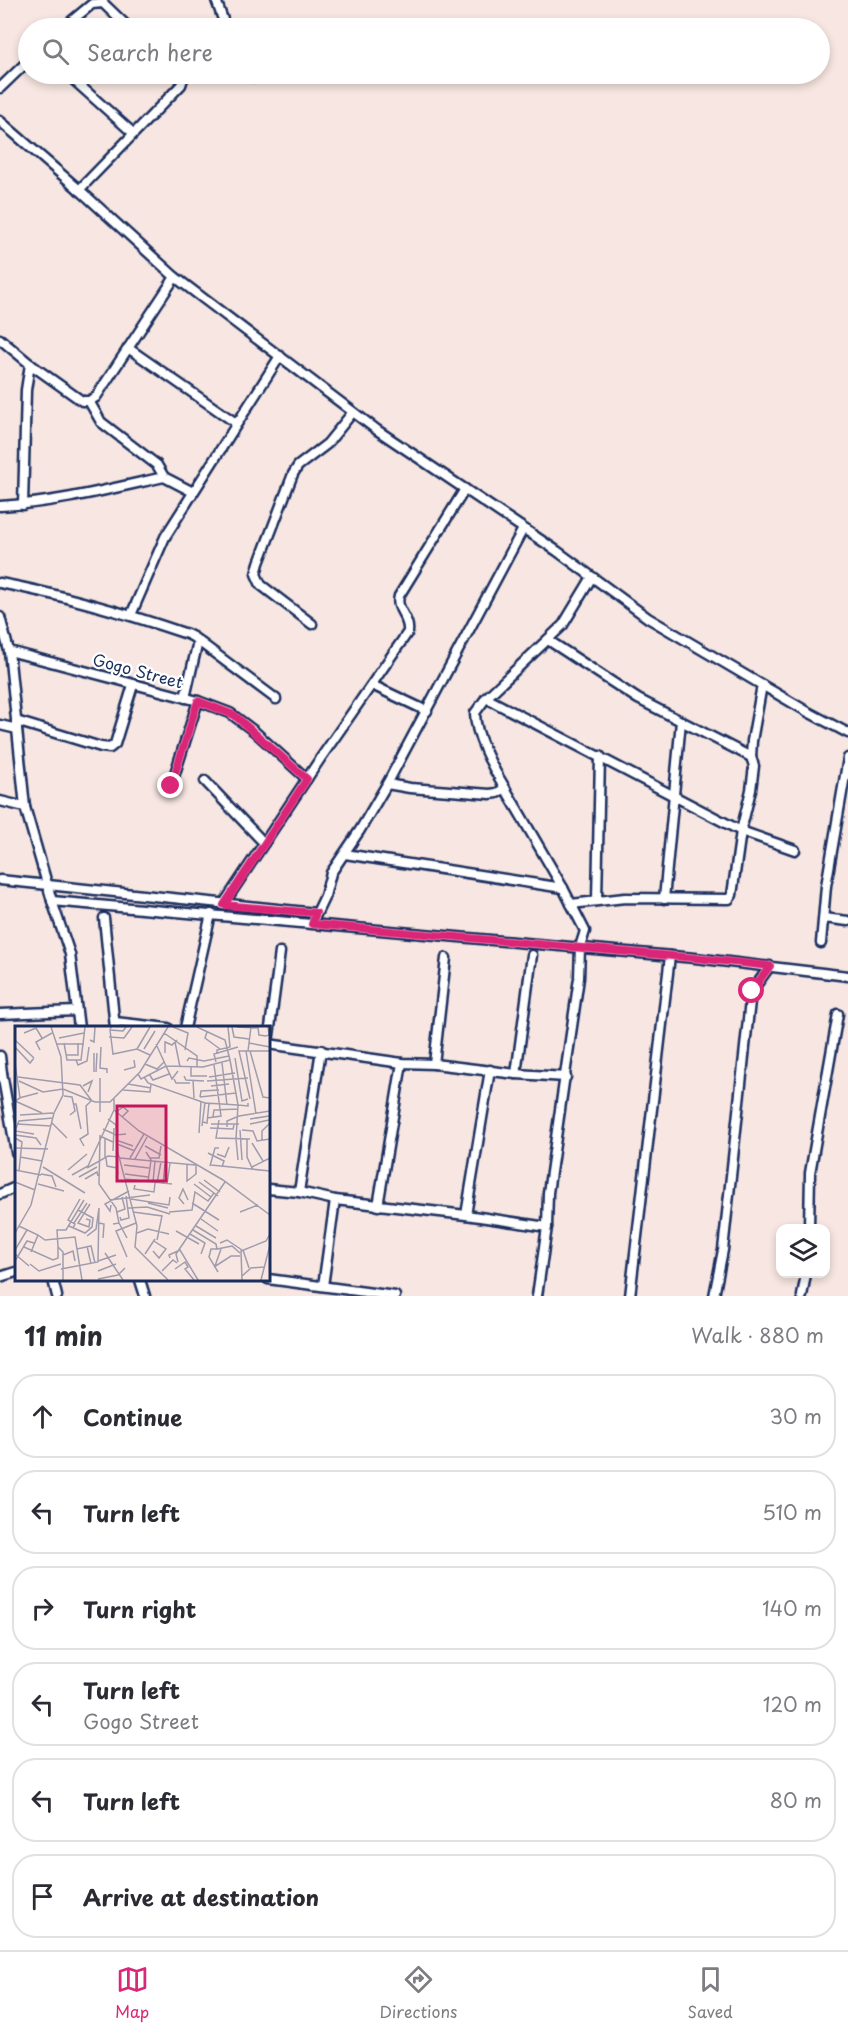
<!DOCTYPE html>
<meta charset="utf-8">
<style>
body{margin:0;font-family:"Playpen Sans",sans-serif;background:#f7f7f7;color:#2b2b33}
.controls{position:absolute;right:18px;bottom:18px;display:grid;overflow:hidden;border-radius:12px;box-shadow:0 3px 9px #0003}
.controls button{width:54px;height:54px;display:grid;place-items:center;padding:0;border:0;border-bottom:2px solid #e1e1e2;background:#fff;color:#2b2b33;font:30px sans-serif}
.stop{position:absolute;width:18px;height:18px;margin:-14px;border:4px solid #db2777;border-radius:50%;background:#fff}
.stop.end{background:#db2777;border-color:#fff;box-shadow:0 2px 6px #0008}
.list{margin:0;padding:0;list-style:none}
h2{display:flex;justify-content:space-between;align-items:center;height:78px;margin:0;padding:0 24px;font-size:26px}
h2 small{font-size:20px;font-weight:400;color:#7c7c81}
.list li{display:grid;grid-template-columns:39px 1fr auto;gap:18px;align-items:center;box-sizing:border-box;height:84px;margin:0 12px 12px;padding:0 12px;border:2px solid #e1e1e2;border-radius:24px}
.list b{display:block;font-size:22px;white-space:nowrap}
.list p{margin:0;font-size:20px;white-space:nowrap;color:#7c7c81}
.list em{font-size:20px;font-style:normal;color:#7c7c81}
.icon{flex:none;width:33px;height:33px;fill:none;stroke:currentColor;stroke-width:2;stroke-linecap:round;stroke-linejoin:round}
.map{position:relative;flex:none;width:848px;height:1296px;overflow:hidden}
.search{position:absolute;background:#fff;box-shadow:0 3px 9px #0003;left:18px;right:18px;top:18px;height:66px;display:flex;align-items:center;gap:15px;box-sizing:border-box;padding:0 21px;border-radius:33px;color:#7c7c81;font-size:22px}
.sheet{height:654px;background:#fff}
nav{display:flex;justify-content:space-around;align-items:center;box-sizing:border-box;height:84px;border-top:2px solid #e1e1e2;background:#fff;font-size:16px;color:#7c7c81}
nav a{display:grid;justify-items:center;gap:3px}
nav .on{color:#db2777}
.map>svg:first-child{display:block}
</style>
<div class="map">
<svg width="848" height="1296" viewBox="0 0 848 1296">
<rect width="100%" height="100%" fill="#f7e6e1"/>
<filter id="ink" filterUnits="userSpaceOnUse"><feTurbulence type="fractalNoise" baseFrequency=".0167" numOctaves="2"/><feDisplacementMap in="SourceGraphic" scale="12" xChannelSelector="R" yChannelSelector="G"/><feConvolveMatrix kernelMatrix="1 2 1 2 8 2 1 2 1" color-interpolation-filters="sRGB"/></filter>
<g filter="url(#ink)">
<g fill="none" stroke-linecap="round" stroke-linejoin="round">
<g stroke="#1b2f5e" stroke-width="13">
<g id="minor">
<path d="M216,0l10,28"/>
<path d="M63,28l29,-24 11,-1 26,25"/>
<path d="M67,74l66,59"/>
<path d="M251,74l2,3"/>
<path d="M0,88l28,-27"/>
<path d="M0,121l83,72 92,84 202,153 180,121 91,67 160,94 40,21"/>
<path d="M79,190l102,-105 2,-6 -5,-5"/>
<path d="M0,339l30,25 52,37h7l7,-4 79,-120"/>
<path d="M128,348l108,75"/>
<path d="M89,401l12,21 56,43 7,12 29,15"/>
<path d="M23,505l3,-115 4,-26"/>
<path d="M0,506c56,-3 110,-17 164,-29"/>
<path d="M0,583c64,12 125,30 187,51l6,3 83,62"/>
<path d="M131,615l34,-78 115,-181"/>
<path d="M0,617l9,34 16,156 27,94 18,53 9,74"/>
<path d="M312,624l-51,-39 -5,-11 3,-11 34,-89 5,-8 29,-22 26,-32"/>
<path d="M548,640l90,59 113,58"/>
<path d="M9,651l189,50 32,12 24,18 53,48"/>
<path d="M372,685l55,26"/>
<path d="M185,698l13,-57"/>
<path d="M486,698l255,133 54,19"/>
<path d="M16,721l85,26 9,1 5,-4 18,-59"/>
<path d="M0,725l17,4"/>
<path d="M205,781l59,62"/>
<path d="M387,784l23,4 80,6 7,-1 8,-5c-12,-19 -30,-53 -30,-75l11,-15 77,-73 29,-48"/>
<path d="M171,786l27,-85"/>
<path d="M505,788l58,100 22,43 -5,16 -1,31 -31,215 -1,34 -10,69"/>
<path d="M0,801l25,6"/>
<path d="M345,854l218,34"/>
<path d="M0,880l316,33"/>
<path d="M664,899l17,-178"/>
<path d="M597,900l3,-144"/>
<path d="M52,901l643,57 153,18"/>
<path d="M571,904l54,-6 104,1 3,-4 9,-64 10,-41 3,-24 -3,-9 1,-16 10,-56"/>
<path d="M223,905l97,-146 88,-127c2,-15 -13,-22 -9,-36l66,-107"/>
<path d="M104,918l11,110"/>
<path d="M824,918l24,3"/>
<path d="M312,923l13,-27 6,-23 29,-43 27,-46 136,-255"/>
<path d="M821,943l5,-57 22,-128"/>
<path d="M0,1014l76,-3"/>
<path d="M115,1022l53,6"/>
<path d="M185,1028l26,-114"/>
<path d="M268,1043l12,-91"/>
<path d="M268,1044l134,19 32,1 82,10 50,3"/>
<path d="M0,1056l2,17"/>
<path d="M434,1064l12,-106"/>
<path d="M0,1073h2l14,79"/>
<path d="M516,1074l16,-119"/>
<path d="M268,1189l31,3 36,8 131,15 81,12"/>
<path d="M299,1192l22,-142"/>
<path d="M0,1194l16,-7"/>
<path d="M378,1206l24,-143"/>
<path d="M466,1215l24,-145"/>
<path d="M809,1228l1,-55 28,-159"/>
<path d="M0,1277l16,-5"/>
<path d="M268,1279l127,17"/>
<path d="M53,1280l4,16"/>
<path d="M140,1280l5,16"/>
<path d="M323,1286l12,-86"/>
<path d="M630,1296l40,-340"/>
<path d="M714,1296l9,-46 27,-249 2,-10 18,-25"/>
<path d="M802,1296l4,-22"/>
</g>
</g>
<use href="#minor" stroke="#fff" stroke-width="8"/>
</g>
</g>
<g fill="none" stroke-linecap="round" stroke-linejoin="round" filter="url(#ink)">
<path stroke="#db2777" stroke-width="8" d="M171,786l27,-85 36,14 73,64 -83,126 92,8 -4,11 383,34 75,8 -18,25"/>
</g>
<g text-anchor="middle" dominant-baseline="central" stroke-width="4.5" stroke-linejoin="round" paint-order="stroke">
<g font-size="16" fill="#1b2f5e" stroke="#fff">
<text transform="translate(138 670) rotate(15)">Gogo Street</text>
</g>
</g>
<g transform="translate(15 1026)">
<rect width="255" height="255" fill="#f7e6e1"/>
<path fill="none" stroke="#9f9dad" stroke-width="1.5" d="M96,1l-1,3 13,1 3,-4M158,1l15,6 -3,17M217,1l2,10 15,2M222,1l21,1 1,7 7,1 3,-1 -1,-8M95,4l3,24 24,-5 13,6M192,6l-2,6 15,11M9,7l12,-5 6,10M149,7l33,23v11M94,11l15,1 8,-11M44,12l25,-5M0,14l19,18M75,14l4,2 1,-15M160,16l5,25M49,17l3,17h14l4,-33M234,17l21,4M41,18h28M141,18l16,35 6,-8M0,21l15,16 4,-5M86,21l-1,21 7,1v4M122,23l13,-22M129,23l11,-18M25,24l-4,-8 16,-9M231,25l10,63M233,25l3,-24M235,25l13,46 7,1M150,27v-11l7,3 5,-5M202,28v-4l13,-3 -2,-20M51,29h12v-12M220,32l7,43 6,-2M61,34l2,5 9,-4 2,-14M215,34l8,45M172,35l2,-3 15,3 25,-5M201,36l-2,-8 24,-7M0,37l5,35 -5,3M207,37l5,42M130,38l12,5 7,-7M176,41v9h16M109,44l11,-3 -1,-7M79,46v-19M81,46l1,-19M123,48l3,5 25,-13 37,1 27,-7 -5,-20 -28,-13M134,48l4,6 16,-6M169,50l2,4 18,1M3,51l62,8 12,16M129,51l4,6 57,20 33,2M194,51l26,-4M159,53l2,4h14M178,54l1,18M4,55l24,11 20,-3M192,55l41,-3M113,58l23,4M68,60l9,-5 -4,11M196,60l18,-2M48,63l32,13h15l30,-30 28,-45M108,64l27,2 1,-8M49,70l8,1 3,14 -5,4M185,71l36,-4M185,71l1,-6 18,-1M4,72l19,-5M99,73v11l25,21 84,49 47,35M235,73l-11,-48h31M0,75l27,12M58,78h3l5,25M85,86v-34M101,86l7,-5 5,4 -6,6M5,89l33,-2M224,90l31,-5M198,91l1,-7 24,-1M192,92l14,-2 -7,-51M93,93l8,6 2,28 19,73 -2,21 33,33M235,93l19,-3M204,94l-3,18 34,1M188,96l4,1 2,-20M37,97l15,15M2,98l34,2M196,98h28M235,98l19,-4M187,100l3,-24M212,101v-6l12,-5M195,102l23,1 1,-4M88,103l13,6 10,-1M225,104l2,30M227,104l11,1 4,10 13,-2M184,107l2,-32M19,108l-19,-3 4,-10 34,-3M0,109l21,3 5,7M0,112l7,4 -3,29M90,112v20M221,113l2,-34 10,1v-3M221,113l2,21M232,113v18l6,13M101,114l17,6M247,114v-9l8,-8M98,116l-13,-6 -1,48 17,24 3,15M237,117l11,18M102,118l18,7M69,120l-4,-7 8,-5 -2,-28 5,-5M130,120l16,9M0,122l33,1M98,125l1,-23M131,126l5,8 -3,22M193,127l16,8 -2,6M202,128l8,3 4,-10M5,131l22,4M91,132l1,8 10,2 1,6M105,132l75,7M115,132l14,-24M135,132h9l2,-12M120,133l12,-22M172,138v17l9,-7v-9M109,139l25,3M196,139l59,6M195,140l5,-18h4M28,141l42,26M237,141l18,-9M72,142l21,-12 12,1M0,144l26,5M53,144l19,-16M26,148l11,2 4,11M110,148l23,3M57,149l16,-9 26,-56M64,151l18,-10M70,153l12,-7 1,4M110,153l47,5M189,154l16,12M0,156l20,8M138,156l2,-21M184,156l15,11M142,157l4,-21M23,158l26,7M148,158l2,-20M152,158l3,-21M179,158l17,13M120,159l-1,4 20,3 1,-9M116,173l38,6 1,-8M95,174l40,-5M133,177l20,5M177,177l27,17M169,178l-5,-6 4,-9 5,11M96,179l-1,6 -5,-7 24,-13M113,182l19,-1 23,7M102,186l8,-3 -3,-12M118,186l29,4 -5,24M154,186l23,-2 3,-18 13,9 6,-8 4,3M225,186l18,-7M105,191l1,3 8,-2 -3,-22M71,193l4,1 -1,7 -11,-4 12,-19M186,193l17,12M59,197l13,-20M84,197l5,1 -1,14M98,198l6,-1 8,15M4,200l19,9 -7,17M54,200l16,7 7,-6 1,-9 -15,-8M181,200l20,12M58,202l2,-4 -7,-4 12,-21M178,204l23,14 1,5 15,-3 8,7M161,205l23,13M0,207l16,-28 23,-92 9,-18 -2,-38 -10,-30M122,207l11,-4 21,5M175,208l15,9 -4,11M23,209l7,5 30,-3 7,43M205,217l7,-3 15,10M72,220l4,18M9,221l29,13 5,-2v-11M62,223l14,-3 4,17M202,223h-6l-2,8 9,15M0,224l12,-20M228,224l6,18M138,225l6,7 7,-9 -12,-8M90,227l18,27M0,228l14,12M130,228l10,-15M48,229l10,-4 2,10M112,231l-11,-26 20,-8M155,232l-1,-3 11,-5 18,30M0,235l12,-20 7,2M83,235l18,-6M163,236l-2,-8 49,-72M15,238l9,7 22,-7M200,240l6,-17M199,241l17,-11h9M46,243l37,-7 1,-54 -3,21 -9,7M160,243l10,-7 3,5 -3,2 9,11M83,245l18,-7M147,245l11,-11 4,3M227,250l9,-8 13,-1M83,253l20,-4 7,-7M48,254v-28l-5,-5 -1,-17h9l18,-30M227,254l-1,-29 25,-10 4,-7M246,254l9,-35"/>
<path fill="#c2185b" fill-opacity="0.15" stroke="#c2185b" stroke-width="3" d="M102,80h49v75h-49z"/>
<rect width="255" height="255" fill="none" stroke="#1b2f5e" stroke-width="3"/>
</g>
</svg>
<div class="controls">
<button><svg class="icon" aria-label="layers" viewBox="0 0 24 24"><path d="M12 4l9 5-9 5-9-5zM3 14l9 5 9-5"/></svg></button>
</div>
<div class="stop" style="left:752px;top:991px"></div>
<div class="stop end" style="left:171px;top:786px"></div>
<div class="search"><svg class="icon" aria-label="search" viewBox="0 0 24 24"><circle cx="10" cy="10" r="6"/><path d="M15 15l6 6"/></svg>Search here</div>
</div>
<section class="sheet">
<h2>11 min<small>Walk · 880 m</small></h2>
<ul class="list">
<li><svg class="icon" aria-label="ahead" viewBox="0 0 24 24"><path d="M12 20V5M6 11l6-6 6 6"/></svg><div><b>Continue</b></div><em>30 m</em></li>
<li><svg class="icon" aria-label="left" viewBox="0 0 24 24"><path d="M17 20v-9H6M10 6l-5 5 5 5"/></svg><div><b>Turn left</b></div><em>510 m</em></li>
<li><svg class="icon" aria-label="right" viewBox="0 0 24 24"><path d="M7 20v-9h11M14 6l5 5-5 5"/></svg><div><b>Turn right</b></div><em>140 m</em></li>
<li><svg class="icon" aria-label="left" viewBox="0 0 24 24"><path d="M17 20v-9H6M10 6l-5 5 5 5"/></svg><div><b>Turn left</b><p>Gogo Street</p></div><em>120 m</em></li>
<li><svg class="icon" aria-label="left" viewBox="0 0 24 24"><path d="M17 20v-9H6M10 6l-5 5 5 5"/></svg><div><b>Turn left</b></div><em>80 m</em></li>
<li><svg class="icon" aria-label="arrive" viewBox="0 0 24 24"><path d="M6 21V4h12l-3 4 3 4H6"/></svg><div><b>Arrive at destination</b></div></li>
</ul>
</section>
<nav>
<a class="on"><svg class="icon" aria-label="map" viewBox="0 0 24 24"><path d="M3 6l6-2 6 2 6-2v14l-6 2-6-2-6 2zM9 4v14M15 6v14"/></svg>Map</a>
<a><svg class="icon" aria-label="directions" viewBox="0 0 24 24"><path d="M12 3l9 9-9 9-9-9zM9 14v-3h6M13 9l2 2-2 2"/></svg>Directions</a>
<a><svg class="icon" aria-label="saved" viewBox="0 0 24 24"><path d="M7 4h10v16l-5-4-5 4z"/></svg>Saved</a>
</nav>
